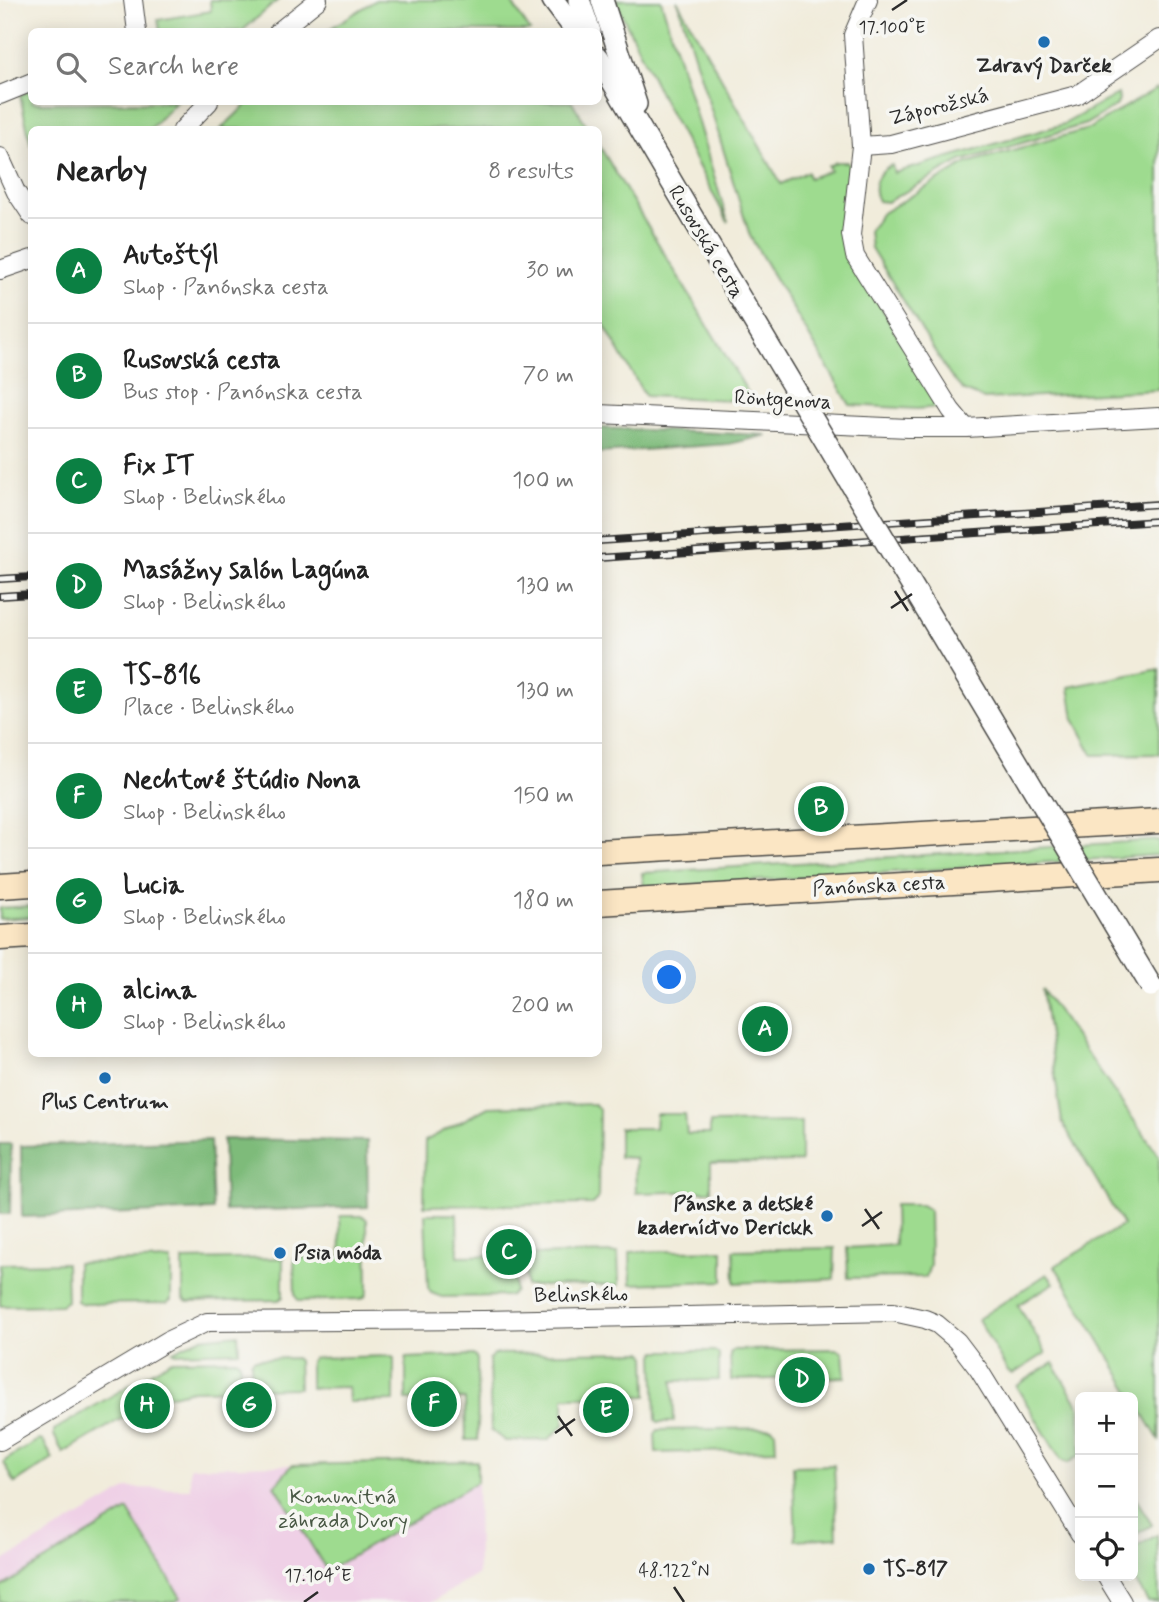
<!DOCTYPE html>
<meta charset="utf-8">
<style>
body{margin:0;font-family:Mynerve,sans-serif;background:#f2f2f2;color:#222}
.controls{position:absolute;right:21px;bottom:21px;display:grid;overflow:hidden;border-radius:10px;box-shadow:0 4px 18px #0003}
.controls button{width:63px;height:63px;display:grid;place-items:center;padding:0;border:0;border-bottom:2px solid #e0e0e0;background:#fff;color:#222;font:35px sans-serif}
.you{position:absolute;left:670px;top:978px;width:24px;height:24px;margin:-18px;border:5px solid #fff;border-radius:50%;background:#1a73e8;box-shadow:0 0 0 10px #1a73e833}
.badge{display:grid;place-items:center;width:46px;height:46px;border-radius:50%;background:#0b8043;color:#fff;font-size:23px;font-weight:700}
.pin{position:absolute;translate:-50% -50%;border:4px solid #fff;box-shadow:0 2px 7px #0006}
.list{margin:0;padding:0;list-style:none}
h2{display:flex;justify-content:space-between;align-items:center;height:91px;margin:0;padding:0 28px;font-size:30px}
h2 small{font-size:23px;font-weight:400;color:#767676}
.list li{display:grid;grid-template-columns:46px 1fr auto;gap:21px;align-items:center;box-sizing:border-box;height:105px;padding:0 28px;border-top:2px solid #e0e0e0}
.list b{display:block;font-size:26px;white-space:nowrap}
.list p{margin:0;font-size:23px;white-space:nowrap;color:#767676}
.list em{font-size:23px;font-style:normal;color:#767676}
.icon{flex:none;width:38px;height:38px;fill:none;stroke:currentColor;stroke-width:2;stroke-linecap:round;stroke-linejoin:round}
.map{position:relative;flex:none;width:1159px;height:1602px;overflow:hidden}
.search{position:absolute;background:#fff;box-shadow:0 4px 18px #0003;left:28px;top:28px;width:574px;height:77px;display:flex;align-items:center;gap:18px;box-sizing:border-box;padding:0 24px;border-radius:10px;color:#767676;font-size:26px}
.panel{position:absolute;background:#fff;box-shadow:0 4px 18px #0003;left:28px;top:126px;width:574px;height:931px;border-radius:10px}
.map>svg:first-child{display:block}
</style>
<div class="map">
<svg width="1159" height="1602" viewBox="0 0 1159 1602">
<rect width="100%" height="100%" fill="#f6f6f2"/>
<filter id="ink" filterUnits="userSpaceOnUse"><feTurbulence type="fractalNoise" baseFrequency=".0143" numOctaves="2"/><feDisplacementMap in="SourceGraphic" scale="14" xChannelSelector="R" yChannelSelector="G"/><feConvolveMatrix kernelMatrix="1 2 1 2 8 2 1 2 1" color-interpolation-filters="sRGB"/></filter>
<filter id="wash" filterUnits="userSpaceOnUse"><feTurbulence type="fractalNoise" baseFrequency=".00686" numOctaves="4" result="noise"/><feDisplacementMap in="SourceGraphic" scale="28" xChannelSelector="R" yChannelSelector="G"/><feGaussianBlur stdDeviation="1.57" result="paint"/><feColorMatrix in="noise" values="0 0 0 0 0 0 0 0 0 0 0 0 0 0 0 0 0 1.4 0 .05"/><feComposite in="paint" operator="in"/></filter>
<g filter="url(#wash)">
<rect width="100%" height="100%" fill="#f1ecdb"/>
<path fill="#efd0e6" d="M477,1461l1,113 -46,28h-432v-39l128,-75 62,1v-22z"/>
<g fill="#9edb8f" stroke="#64835d" stroke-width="2">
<path d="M210,0h68l-36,31h-82l-2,-11 53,-9z"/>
<path d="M376,0h134l20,31h-204z"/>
<path d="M615,0h46l67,222 -65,-122z"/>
<path d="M677,0l104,184 26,-12 2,6 21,-7 -2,-5 8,-4h11l3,5 -6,77 96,162 -2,1 -21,2 -67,-4 -100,-169z"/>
<path d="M1157,88l2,3v299l-175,9 -20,-8 -14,-15 -79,-128 -2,-17 12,-17 86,-51 121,-34z"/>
<path d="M31,90l1,12 8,1 136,-1 -26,27 -118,1 -1,16 -11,-51z"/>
<path d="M1118,94l1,6 -2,5 -31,19 -125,37 -74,41 -9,-1c-8,-14 -1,-30 14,-36l2,8 170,-49z"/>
<path d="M249,102h323l17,27h-368z"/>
<path d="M599,145l154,256 -108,-5 -46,-80z"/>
<path d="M1159,669v85l-66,1 -19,-36 -5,-32z"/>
<path d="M1159,840v15l-515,33 -2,-15z"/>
<path d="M31,906v11l-31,2v-11z"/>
<path d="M1042,989l117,167v284l-104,-174 68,-41 -61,-103z"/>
<path d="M594,1104l5,5 -1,90 -5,5 -169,2 1,-65 63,-34z"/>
<path d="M656,1114h29l2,20h23v-11l91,-1v40l-90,1v28l-75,2 -1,-35 -16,-1v-29h36z"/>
<path d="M894,1205h27l8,5 1,55 -4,12 -78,1 -1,-30 48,-3z"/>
<path d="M425,1214h32l1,42 56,-1 1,36 -5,5 -68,1 -11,-4 -3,-5z"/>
<path d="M340,1216h23l4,4 1,69 -2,7 -6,3 -61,2 -4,-5 -1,-38 47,-1z"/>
<path d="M835,1248l-1,31 -99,4 -1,-33z"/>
<path d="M723,1250v31l-92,3 -1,-32z"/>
<path d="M618,1253l1,32 -93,1 -1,-31z"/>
<path d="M283,1258v39l-4,3 -92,2 -4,-4v-38z"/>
<path d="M171,1260v40l-4,3 -85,1 -5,-3v-38z"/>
<path d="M66,1263l1,38 -6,4 -61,1v-42z"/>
<path d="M1047,1274l7,9 -36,22 28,48 -33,21 -5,-2 -30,-53z"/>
<path d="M238,1334l1,17 -64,2 -2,-2 27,-13z"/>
<path d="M838,1349l5,3 2,25 -114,3 -1,-27 4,-3z"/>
<path d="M657,1351h57l5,3v26l-46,1 1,41h-16l-2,-2 -2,-65z"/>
<path d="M643,1352l3,3 1,41 -83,1v28l-16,15 -43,1 -14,-11 -2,-71 5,-5z"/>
<path d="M473,1355l4,4 1,81h-12l-1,-41 -59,1v-42z"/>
<path d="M390,1356l4,2v43l-45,1 -1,-15 -38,1v-27l3,-3z"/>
<path d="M295,1358l3,3 1,27 -47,1 -1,-27 3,-3z"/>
<path d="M236,1359l4,4v26l-48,1 -36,9 -11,-20 2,-4 25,-15z"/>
<path d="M1053,1363l27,45v47l-12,8 -7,-3 -45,-74z"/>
<path d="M132,1384l3,2 11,18 -83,49 -9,-18v-5z"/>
<path d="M772,1428l3,3 1,19 -120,3 -1,-19 3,-4z"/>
<path d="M38,1440l5,1 10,18 -38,24 -11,-20 2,-3z"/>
<path d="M477,1461v21l-150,89 -52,-86 17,-20z"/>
<path d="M834,1465l3,72 -41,3 -3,-74z"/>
<path d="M1133,1494l19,31 -19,11z"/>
<path d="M128,1510l53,88 -7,4h-174v-14z"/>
<path d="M1157,1535l2,67h-11l-16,-26 1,-27z"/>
</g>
<g fill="#7ebb7a" stroke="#547352" stroke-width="2">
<path d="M599,428l168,7 -38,9 -130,9z"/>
<path d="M223,1139l144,2 1,66 -143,4z"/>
<path d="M210,1140l3,70 -191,7 -1,-71z"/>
<path d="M0,1144h11l-1,70h-10z"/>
</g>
</g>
<g filter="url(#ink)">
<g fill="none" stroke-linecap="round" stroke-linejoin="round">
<g stroke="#494845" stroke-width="20">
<g id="minor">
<path d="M133,0l4,32"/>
<path d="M868,0l-15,35 8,111 -10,89 4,21 96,154 15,18"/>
<path d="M278,32l40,-32"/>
<path d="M0,95l32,-13"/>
<path d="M182,130l27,-28"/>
<path d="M861,146l30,-2 186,-49 82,-56"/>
<path d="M0,157l16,35 16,24"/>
<path d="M0,270l32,-11"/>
<path d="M598,414l310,14h58l193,-11"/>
<path d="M0,1441l167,-100 40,-19 277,-2 409,-8 32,7 12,5 20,17 22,29 101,164"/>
<path d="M1106,1576l16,26"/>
</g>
</g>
<g stroke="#494845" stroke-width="24">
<g id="tertiary">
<path d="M553,0l24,32"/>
<path d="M579,0l11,32"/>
<path d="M602,0l34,104"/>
<path d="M598,57l132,224"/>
</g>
</g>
<g stroke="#494845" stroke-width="27">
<g id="secondary">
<path d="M598,852l561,-31"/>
<path d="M0,886l32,-2"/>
<path d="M598,903l561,-33"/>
<path d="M0,938l32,-2"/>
</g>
</g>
<use href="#minor" stroke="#fff" stroke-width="18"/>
<use href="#tertiary" stroke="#fff" stroke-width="21"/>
<use href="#secondary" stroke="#fbe6c4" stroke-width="24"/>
<g stroke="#2b2b2b" stroke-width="8">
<g id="rail">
<path d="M598,541l561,-37"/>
<path d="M598,558l561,-37"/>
<path d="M0,579l32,-2"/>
<path d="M0,596l32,-2"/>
</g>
</g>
<use href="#rail" stroke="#f6f6f2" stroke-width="5" stroke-dasharray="16" stroke-linecap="butt"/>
<g stroke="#494845" stroke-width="24" stroke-linecap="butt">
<path id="tertiary-bridge" d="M730,281l421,705"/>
</g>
<use href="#tertiary-bridge" stroke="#fff" stroke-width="21"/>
</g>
</g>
<path fill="none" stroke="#2b2b2b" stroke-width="2.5" d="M892,10l15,-10M895,591l13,20M891,608l21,-14M865,1209l14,20M862,1226l20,-14M558,1416l14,20M555,1433l20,-14M674,1587l10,15M304,1602l14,-10"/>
<g fill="#1f6fb2" stroke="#f6f6f2" stroke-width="2.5">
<circle cx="1044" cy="42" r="7"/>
<circle cx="105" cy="1078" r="7"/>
<circle cx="827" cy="1216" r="7"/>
<circle cx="280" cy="1253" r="7"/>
<circle cx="869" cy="1569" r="7"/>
</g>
<g text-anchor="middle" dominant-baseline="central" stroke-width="7" stroke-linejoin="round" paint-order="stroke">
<g font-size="21" font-weight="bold" fill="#2b2b2b" stroke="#f6f6f2">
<text x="1044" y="66">Zdravý Darček</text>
<text x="105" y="1102">Plus Centrum</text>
<text x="813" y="1204" text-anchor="end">Pánske a detské<tspan x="813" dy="24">kaderníctvo Derickk</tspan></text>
<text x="294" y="1253" text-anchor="start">Psia móda</text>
<text x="883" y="1569" text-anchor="start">TS-817</text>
</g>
<g font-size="21" fill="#2b2b2b" stroke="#f6f6f2">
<text transform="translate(939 107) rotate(-14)">Záporožská</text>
<text transform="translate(706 242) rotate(59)">Rusovská cesta</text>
<text transform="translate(783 400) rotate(3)">Röntgenova</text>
<text transform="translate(879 886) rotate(-3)">Panónska cesta</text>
<text transform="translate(581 1295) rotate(-1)">Belinského</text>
</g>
<g font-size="21" fill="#485744" stroke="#f6f6f2">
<text x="343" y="1497">Komunitná<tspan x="343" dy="24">záhrada Dvory</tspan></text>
</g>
</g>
<g font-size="18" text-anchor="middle" fill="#2b2b2b" stroke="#f6f6f2" stroke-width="7" stroke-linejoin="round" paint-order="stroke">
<text x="892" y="33">17.100°E</text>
<text x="674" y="1576">48.122°N</text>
<text x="318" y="1581">17.104°E</text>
</g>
</svg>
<div class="controls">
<button>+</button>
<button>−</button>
<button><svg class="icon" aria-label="locate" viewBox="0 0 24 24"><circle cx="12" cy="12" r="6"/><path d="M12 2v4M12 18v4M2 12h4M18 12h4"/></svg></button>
</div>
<div class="you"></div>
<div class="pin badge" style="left:765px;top:1029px">A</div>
<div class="pin badge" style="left:821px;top:809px">B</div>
<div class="pin badge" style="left:509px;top:1252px">C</div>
<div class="pin badge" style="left:802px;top:1380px">D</div>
<div class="pin badge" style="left:606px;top:1410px">E</div>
<div class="pin badge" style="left:434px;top:1404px">F</div>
<div class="pin badge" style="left:249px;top:1405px">G</div>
<div class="pin badge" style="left:147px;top:1406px">H</div>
<div class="search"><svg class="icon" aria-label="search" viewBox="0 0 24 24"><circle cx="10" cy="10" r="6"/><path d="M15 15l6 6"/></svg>Search here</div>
<section class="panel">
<h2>Nearby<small>8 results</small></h2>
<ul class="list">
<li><span class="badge">A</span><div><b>Autoštýl</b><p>Shop · Panónska cesta</p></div><em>30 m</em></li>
<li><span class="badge">B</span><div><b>Rusovská cesta</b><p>Bus stop · Panónska cesta</p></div><em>70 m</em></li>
<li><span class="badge">C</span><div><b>Fix IT</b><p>Shop · Belinského</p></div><em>100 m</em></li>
<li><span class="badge">D</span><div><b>Masážny salón Lagúna</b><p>Shop · Belinského</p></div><em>130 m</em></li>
<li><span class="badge">E</span><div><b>TS-816</b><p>Place · Belinského</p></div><em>130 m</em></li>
<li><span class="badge">F</span><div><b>Nechtové štúdio Nona</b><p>Shop · Belinského</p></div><em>150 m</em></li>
<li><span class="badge">G</span><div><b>Lucia</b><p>Shop · Belinského</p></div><em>180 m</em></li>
<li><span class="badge">H</span><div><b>alcina</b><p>Shop · Belinského</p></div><em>200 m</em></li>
</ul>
</section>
</div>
